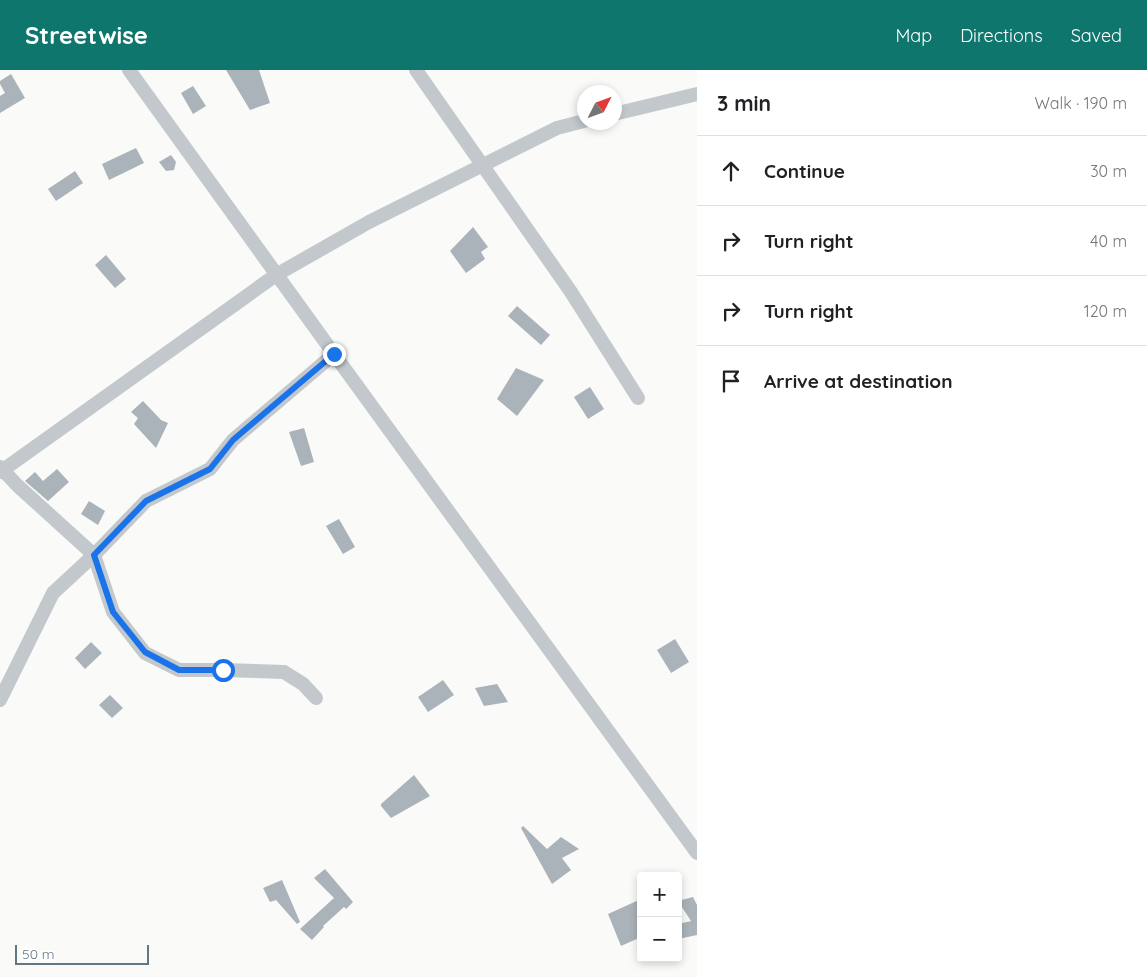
<!DOCTYPE html>
<meta charset="utf-8">
<style>
body{margin:0;font-family:Quicksand,sans-serif;background:#f2f2f2;color:#202124}
.controls{position:absolute;right:15px;bottom:15px;display:grid;overflow:hidden;border-radius:5px;box-shadow:0 2px 8px #0003}
.controls button{width:45px;height:45px;display:grid;place-items:center;padding:0;border:0;border-bottom:1px solid #e0e0e0;background:#fff;color:#202124;font:25px sans-serif}
.compass{position:absolute;left:577px;top:15px;width:45px;height:45px;border-radius:50%;background:#fff;box-shadow:0 2px 8px #0003;rotate:48deg}
.scale{position:absolute;left:15px;bottom:12px;width:134px;box-sizing:border-box;padding-left:5px;border:2px solid #657683;border-top:0;font-size:14px;line-height:18px;white-space:nowrap;color:#657683;-webkit-text-stroke:4px #fff;paint-order:stroke}
.stop{position:absolute;width:15px;height:15px;margin:-11px;border:4px solid #1a73e8;border-radius:50%;background:#fff}
.stop.end{background:#1a73e8;border-color:#fff;box-shadow:0 1px 5px #0008}
.list{margin:0;padding:0;list-style:none}
h2{display:flex;justify-content:space-between;align-items:center;height:65px;margin:0;padding:0 20px;font-size:21px}
h2 small{font-size:16px;font-weight:400;color:#757577}
.list li{display:grid;grid-template-columns:32px 1fr auto;gap:15px;align-items:center;box-sizing:border-box;height:70px;padding:0 20px;border-top:1px solid #e0e0e0}
.list b{display:block;font-size:19px;white-space:nowrap}
.list em{font-size:16px;font-style:normal;color:#757577}
.icon{flex:none;width:28px;height:28px;fill:none;stroke:currentColor;stroke-width:2;stroke-linecap:round;stroke-linejoin:round}
.map{position:relative;flex:none;width:697px;height:907px;overflow:hidden}
header{display:flex;align-items:center;gap:30px;box-sizing:border-box;height:70px;padding:0 25px;background:#0f766e;color:#fff}
header strong{font-size:24px}
nav{display:flex;gap:28px;margin-inline-start:auto;font-size:18px}
main{display:flex}
aside{flex:1;background:#fff}
.map>svg:first-child{display:block}
</style>
<header>
<strong>Streetwise</strong>
<nav><a>Map</a><a>Directions</a><a>Saved</a></nav>
</header>
<main>
<div class="map">
<svg width="697" height="907" viewBox="0 0 697 907">
<rect width="100%" height="100%" fill="#fafaf8"/>
<g fill="#aab3b9">
<path d="M226,0h33l11,33 -20,7z"/>
<path d="M11,4l14,24 -25,15v-17l5,-3 -5,-9v-3z"/>
<path d="M193,16l13,20 -13,8 -12,-21z"/>
<path d="M136,78l8,15 -35,17 -7,-16z"/>
<path d="M171,85l5,7 -2,8 -8,1 -7,-9z"/>
<path d="M75,101l8,12 -27,18 -8,-12z"/>
<path d="M473,157l15,20 -7,5 4,7 -19,14 -16,-22z"/>
<path d="M106,185l20,24 -11,9 -20,-23z"/>
<path d="M517,236l33,29 -9,10 -33,-29z"/>
<path d="M516,298l28,12 -27,36 -20,-17z"/>
<path d="M590,317l14,22 -16,10 -14,-22z"/>
<path d="M143,331l18,19 7,3 -12,25 -22,-24 4,-6 -7,-6z"/>
<path d="M304,358l10,34 -13,4 -12,-34z"/>
<path d="M57,399l12,13 -21,19 -23,-20 10,-9 8,9z"/>
<path d="M89,431l16,10 -7,14 -17,-11z"/>
<path d="M339,449l16,28 -12,7 -17,-28z"/>
<path d="M675,569l14,23 -18,11 -14,-23z"/>
<path d="M91,572l11,11 -17,16 -10,-11z"/>
<path d="M443,610l11,15 -26,17 -10,-15z"/>
<path d="M497,614l11,18 -24,4 -9,-18z"/>
<path d="M110,625l13,13 -11,10 -13,-13z"/>
<path d="M414,705l16,21 -39,22 -10,-12v-2z"/>
<path d="M523,756l24,23 14,-12 18,12 -17,9 9,12 -19,14 -31,-56z"/>
<path d="M325,799l28,33 -7,7 -2,-2 -21,19 1,1 -12,13 -12,-11 34,-31 -20,-20z"/>
<path d="M282,810l18,42 -3,2 -21,-24 -6,2 -7,-14z"/>
<path d="M693,827l4,8v30l-19,4v-15l13,-3 -13,-20z"/>
<path d="M641,829v38l-20,9 -13,-32z"/>
</g>
<g fill="none" stroke-linecap="round" stroke-linejoin="round">
<g stroke="#c3c8cc" stroke-width="14">
<path d="M129,0l205,284 363,499"/>
<path d="M416,0l155,222 67,106"/>
<path d="M614,44l83,-20"/>
<path d="M0,397l18,19 76,69 19,57 32,41 34,17h44l61,2 19,12 13,14"/>
<path d="M0,402l276,-197 93,-53 188,-94 27,-7"/>
<path d="M0,630l53,-107 41,-38 52,-54 64,-32 23,-29 101,-86"/>
</g>
</g>
<g fill="none" stroke-linecap="round" stroke-linejoin="round">
<path stroke="#1a73e8" stroke-width="6" d="M223,600h-44l-34,-18 -32,-40 -19,-57 52,-54 64,-32 23,-29 101,-86"/>
</g>
</svg>
<div class="controls">
<button>+</button>
<button>−</button>
</div>
<svg class="compass" viewBox="-18 -18 36 36"><path d="M0-13l5 13h-10z" fill="#e53935"/><path d="M0 13l5-13h-10z" fill="#757577"/></svg>
<div class="scale">50 m</div>
<div class="stop" style="left:223px;top:600px"></div>
<div class="stop end" style="left:334px;top:284px"></div>
</div>
<aside>
<h2>3 min<small>Walk · 190 m</small></h2>
<ul class="list">
<li><svg class="icon" aria-label="ahead" viewBox="0 0 24 24"><path d="M12 20V5M6 11l6-6 6 6"/></svg><div><b>Continue</b></div><em>30 m</em></li>
<li><svg class="icon" aria-label="right" viewBox="0 0 24 24"><path d="M7 20v-9h11M14 6l5 5-5 5"/></svg><div><b>Turn right</b></div><em>40 m</em></li>
<li><svg class="icon" aria-label="right" viewBox="0 0 24 24"><path d="M7 20v-9h11M14 6l5 5-5 5"/></svg><div><b>Turn right</b></div><em>120 m</em></li>
<li><svg class="icon" aria-label="arrive" viewBox="0 0 24 24"><path d="M6 21V4h12l-3 4 3 4H6"/></svg><div><b>Arrive at destination</b></div></li>
</ul>
</aside>
</main>
